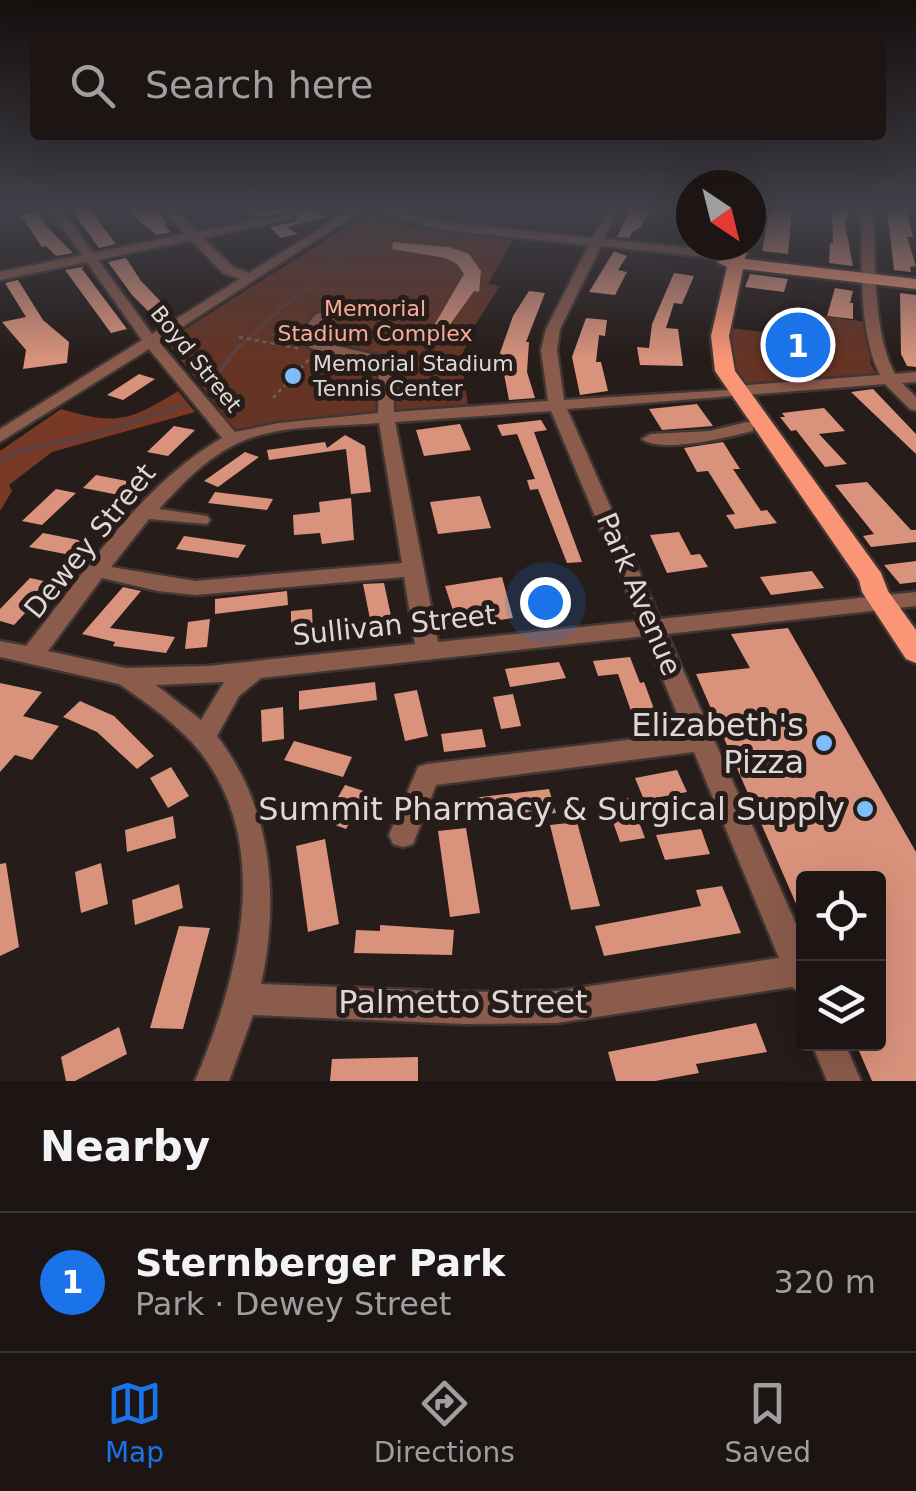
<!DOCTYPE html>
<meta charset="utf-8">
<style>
body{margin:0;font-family:"DejaVu Sans",sans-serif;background:#251e1c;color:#f1f3f6}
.controls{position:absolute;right:30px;bottom:30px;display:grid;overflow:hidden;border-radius:10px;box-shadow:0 10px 40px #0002}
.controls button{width:90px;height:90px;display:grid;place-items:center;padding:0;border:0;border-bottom:2px solid #3a3433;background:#1c1513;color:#f1f3f6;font:50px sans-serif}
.compass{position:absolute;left:676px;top:170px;width:90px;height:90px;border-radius:50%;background:#1c1513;box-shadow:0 10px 40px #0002;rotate:145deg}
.you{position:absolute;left:545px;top:602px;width:35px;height:35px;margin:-25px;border:8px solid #fff;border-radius:50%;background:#1a73e8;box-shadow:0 0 0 15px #1a73e833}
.badge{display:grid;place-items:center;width:65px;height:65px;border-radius:50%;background:#1a73e8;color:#fff;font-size:32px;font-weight:700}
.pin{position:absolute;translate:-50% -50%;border:5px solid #fff;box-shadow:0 2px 10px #0006}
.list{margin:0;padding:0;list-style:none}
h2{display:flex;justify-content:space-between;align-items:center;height:130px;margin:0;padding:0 40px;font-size:42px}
h2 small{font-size:32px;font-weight:400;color:#a09fa0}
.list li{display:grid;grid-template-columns:65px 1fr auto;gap:30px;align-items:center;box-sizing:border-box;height:140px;padding:0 40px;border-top:2px solid #3a3433}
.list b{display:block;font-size:38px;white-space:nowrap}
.list p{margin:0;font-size:32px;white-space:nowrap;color:#a09fa0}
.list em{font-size:32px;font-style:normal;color:#a09fa0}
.icon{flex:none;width:55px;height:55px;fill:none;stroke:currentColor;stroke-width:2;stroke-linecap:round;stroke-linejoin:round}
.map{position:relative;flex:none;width:916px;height:1081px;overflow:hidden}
.search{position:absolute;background:#1c1513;box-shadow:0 10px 40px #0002;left:30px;right:30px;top:30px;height:110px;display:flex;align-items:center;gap:25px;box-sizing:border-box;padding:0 35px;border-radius:10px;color:#a09fa0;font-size:38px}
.sheet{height:270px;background:#1c1513}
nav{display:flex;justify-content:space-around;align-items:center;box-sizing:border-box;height:140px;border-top:2px solid #3a3433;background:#1c1513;font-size:28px;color:#a09fa0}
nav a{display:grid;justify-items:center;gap:5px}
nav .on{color:#1a73e8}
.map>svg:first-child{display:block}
</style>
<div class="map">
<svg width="916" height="1081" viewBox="0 0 916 1081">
<rect width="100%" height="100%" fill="#261c19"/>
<g fill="#663424">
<path d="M373,216l46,12 94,12 -25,44 12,2 -25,39 -14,32 7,49 -233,23 -69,-88 196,-124z"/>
<path d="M801,313l65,9 5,42 6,11 -135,10 -10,-22 -2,-35 70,9z"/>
</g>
<path fill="#783a26" d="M178,391l17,21 -143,40 -43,33 3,6 -12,20v-60l61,-42c54,16 68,13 117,-18z"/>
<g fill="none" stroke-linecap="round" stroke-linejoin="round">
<g stroke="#5d4140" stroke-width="2.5">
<path d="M436,216l9,-7"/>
<path d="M331,265l15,-12 43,-16"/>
<path d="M238,348l50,-46 25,-15"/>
</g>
<g stroke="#5d4140" stroke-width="4">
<path d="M207,387l33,-42"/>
<path d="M0,461l16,-9 74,-17 93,-30"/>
</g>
</g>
<g fill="#d9937d">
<path d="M71,209h18l27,35 -17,4z"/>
<path d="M154,209l13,13 -3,4 7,6 -14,3 -30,-24z"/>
<path d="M247,209h66l14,8 -40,10 10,7 -16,4 -11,-11 25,-5 1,-11 -37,6z"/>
<path d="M631,209l19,1 -9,17 -9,5 -3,6 -12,-1z"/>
<path d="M770,209l22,1 -4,44 -26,-3z"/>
<path d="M832,209h18l-5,15 8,42 -24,-3 1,-20h3z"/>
<path d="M887,209l19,1 7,27h-6l9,29 -6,1 1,5 -17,-2z"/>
<path d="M35,213l20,22 18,18 -17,3 -10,-10 -4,1 -21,-31z"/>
<path d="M393,242l56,5 20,7 12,17 -2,21 -5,-1 -28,39 -14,-1 32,-55 -7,-10 -12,-6 -53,-9z"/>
<path d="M614,251l13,5 -9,14 9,2 -12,23 -26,-3z"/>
<path d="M126,258l15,23 27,28 -17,5 -19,-19 -24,-33z"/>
<path d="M83,267l-1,2 45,60 -16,4 -46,-63z"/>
<path d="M674,273l20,3 -12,28 -8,-1 -8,25 12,1 5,37 -43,-1 -3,-18 12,1 3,-24z"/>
<path d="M750,274l38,5 -4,13 -39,-5z"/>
<path d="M18,280l25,40 26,22 -2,21 -44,6 3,-19 -24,-28 24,-5 -21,-34z"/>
<path d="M835,288l18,3 -3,12h3v16l-26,-3z"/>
<path d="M529,291l16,2 -19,49h3l-2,30 8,26 -26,2 -9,-47 13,-37z"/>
<path d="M900,293l16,2v72l-9,-1 -6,-12z"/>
<path d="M586,318l21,2 -2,16 -6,-1 -3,27h5l7,29 -28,4 -8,-38z"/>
<path d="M139,374l16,5 -32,21 -16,-5z"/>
<path d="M873,389l43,45v20l-65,-62z"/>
<path d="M697,404l16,22 -51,4 -13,-21z"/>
<path d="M824,408l21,23 -26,3 28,30 -22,3 -29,-37 -5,1 -11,-14h5l-3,-4z"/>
<path d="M541,420l6,10 -13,2 48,130 -15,1 -29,-74 -8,1 -3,-10 8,-1 -18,-45 -15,2 -5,-11z"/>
<path d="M460,424l11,26 -47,6 -8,-26z"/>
<path d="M174,426l21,4 -27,26 -21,-4z"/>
<path d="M345,435l20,11 6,46 -20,2 -5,-45 -77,11 -2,-10 58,-8 2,6z"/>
<path d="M723,442l17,27h-7l28,42 6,-1 10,13 -42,6 -9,-14 9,-1 -27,-43 -11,1 -13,-24z"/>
<path d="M245,452l14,5 -41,30 -14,-6z"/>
<path d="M96,475l46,9 -13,13 -46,-9z"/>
<path d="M867,482l44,48h5v12l-45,5 -8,-11 11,-2 -39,-49z"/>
<path d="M56,489l20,4 -34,32 -20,-4z"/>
<path d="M215,492l58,7 -6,11 -59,-7z"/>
<path d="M480,496l11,32 -53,6 -8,-32z"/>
<path d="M351,498l3,42 -32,4 -2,-11 -26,2 -1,-20 27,-3 -1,-10z"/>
<path d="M679,532l12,23 9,-1 8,13 -41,6 -17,-38z"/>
<path d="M43,533l51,10 -13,14 -52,-10z"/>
<path d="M184,536l62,9 -8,13 -62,-9z"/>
<path d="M916,561v21l-16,2 -16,-19z"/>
<path d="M812,571l12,17 -53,7 -11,-18z"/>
<path d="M502,577l11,41 -55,8 -13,-40z"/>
<path d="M30,578l23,5 -39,42 -14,-4v-12z"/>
<path d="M384,583l7,33 -21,3 -7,-35z"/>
<path d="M123,587l18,4 -31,37 65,9 -9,16 -53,-7 2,-4 -33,-8z"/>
<path d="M287,591l1,14 -73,9v-15z"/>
<path d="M312,609l1,26 -22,2v-26z"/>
<path d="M210,619l-3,28 -22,2 3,-27z"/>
<path d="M360,621l2,14 -38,5 -1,-14z"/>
<path d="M788,628l128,224v229h-44l-16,-37h22v-166h-74v44l-108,-248 54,-6 -19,-34z"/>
<path d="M630,657l10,26 4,-1 17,46 -23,3 -20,-57 -20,2 -5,-15z"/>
<path d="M559,662l7,16 -56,9 -5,-18z"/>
<path d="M375,682l2,18 -78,10v-19z"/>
<path d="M0,683l42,9 -19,24 36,10 -27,34 -17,-5 -15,17z"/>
<path d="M417,690l11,46 -23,5 -11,-47z"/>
<path d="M513,694l8,32 -20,3 -8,-32z"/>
<path d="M80,701l34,15 40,40 -17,13 -40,-37 -34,-15z"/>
<path d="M283,707l1,32 -22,3 -1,-32z"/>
<path d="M482,729l4,18 -42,5 -3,-18z"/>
<path d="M294,741l58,16 -9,20 -59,-17z"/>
<path d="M171,767l18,29 -21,12 -18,-30z"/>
<path d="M677,770l10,22 -43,8 -9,-22z"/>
<path d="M345,785l22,7 -21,37 -22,-8z"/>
<path d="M549,789l7,24 -88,11 -4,-25z"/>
<path d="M630,798l15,40 -25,4 -14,-40z"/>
<path d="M173,816l3,22 -49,14 -2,-22z"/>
<path d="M577,822l23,84 -29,4 -21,-85z"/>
<path d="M466,828l14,85 -30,4 -12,-86z"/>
<path d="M701,829l9,25 -45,6 -9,-25z"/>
<path d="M325,839l14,85 -31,8 -12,-86z"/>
<path d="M6,863l13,84 -19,9v-92z"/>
<path d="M101,863l7,41 -27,9 -6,-41z"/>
<path d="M179,884l4,24 -48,17 -3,-25z"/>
<path d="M722,886l19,47 -137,23 -9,-30 106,-20 -5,-16z"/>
<path d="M380,925l74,5 -2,25 -98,-2 2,-23 24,1z"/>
<path d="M179,926l31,2 -27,101 -33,-1z"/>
<path d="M756,1023l11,29 -71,12 3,9 -44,8h-39l-8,-29z"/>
<path d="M119,1027l8,27 -52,27h-9l-5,-24z"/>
<path d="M418,1057v24h-88l2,-22z"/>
</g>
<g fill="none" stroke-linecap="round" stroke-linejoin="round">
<g stroke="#403633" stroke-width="5">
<g id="minor">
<path d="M49,209h12l32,44 92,-19 -23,-25h11l24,23 97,-18v4l-91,20 30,29 16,6 103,-64h12l-205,133 76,90 44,-9 99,-10 1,-48 -69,-17 -10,-14 16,-20 5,-1 7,4 -13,17 5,8 72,17 2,53 154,-11 -7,-51 5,-21 43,-84 -146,-15 -75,-21h18l57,13 150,16 15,-29h10l-14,30 126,13 2,3 -6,4 -125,-13 -41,83 -3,21 7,50 165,-10 7,-4 144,-11c-23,-45 -17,-116 -19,-166h11c5,50 -1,120 23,165l21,-2v10l-14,1 14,14v14l-6,-2 -25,-25 -318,25 93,210 256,-27v14l-249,28 137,308v53l-12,-8 -235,36 -92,1 -212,-9 -24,66h-34c42,-100 80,-232 6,-328 -22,-28 -53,-49 -82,-69l-119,-27v-16l26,5c59,-73 113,-160 196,-208l-73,-89 -149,93v-13l142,-89 -55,-78 -87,18v-8l82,-17zM191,240l32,33 17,6 -88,55 -54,-74zM551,411l88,210 -201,21 -43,-220zM379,423l23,140 -207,18 -84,-14 38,-48 58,5 3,-4 -3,-4 -48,-7c23,-25 47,-51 79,-66 41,-19 96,-16 141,-20zM404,577l11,67 -207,22 -82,2 -78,-17 54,-73 56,13 37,4zM645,636l40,97 -258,31 -9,3 -29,68 4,9 10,3 10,-3 23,-59 258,-33 85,206 -222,33 -92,1 -204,-8c19,-86 11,-176 -44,-248l22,-40 22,-18zM224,682l-23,38 -45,-35z"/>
<path d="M747,422l6,1v8c-25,6 -91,23 -111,8l9,-5 59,-3z"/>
<path d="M812,1044h33l16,37h-34z"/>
</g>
</g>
<g stroke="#403633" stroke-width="5">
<path id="major" d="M732,245h16l-3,14 171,20v10l-173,-20 -14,67 6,35 146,202 7,18 28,39v33l-10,-4 -44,-67 -3,-12 -144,-209 -4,-35 16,-69 -10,-5 12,-4z"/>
</g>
<g stroke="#6b625f" stroke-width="2.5" stroke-dasharray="4 4" stroke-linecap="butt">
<path d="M239,337l62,12"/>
<path d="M273,398l40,-43"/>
</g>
<use href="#minor" fill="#8b5b4c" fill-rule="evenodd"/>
<use href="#major" fill="#fa9676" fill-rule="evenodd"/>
</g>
<linearGradient id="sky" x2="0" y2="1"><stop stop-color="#150f0e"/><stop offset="0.58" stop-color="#414049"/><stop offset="1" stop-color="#414049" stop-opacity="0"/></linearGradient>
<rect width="916" height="360" fill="url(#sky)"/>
<g fill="#7ebdf9" stroke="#261c19" stroke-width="4">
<circle cx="293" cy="376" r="10"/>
<circle cx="824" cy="743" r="10"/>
<circle cx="865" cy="809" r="10"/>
</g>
<g text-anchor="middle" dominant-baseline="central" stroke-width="10" stroke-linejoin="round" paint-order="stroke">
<g font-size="22" fill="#faad95" stroke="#261c19">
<text x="375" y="308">Memorial<tspan x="375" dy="25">Stadium Complex</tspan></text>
</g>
<g font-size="22" fill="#dfd8d6" stroke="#261c19">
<text transform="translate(196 359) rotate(51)">Boyd Street</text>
</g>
<g font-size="22" fill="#dfd8d6" stroke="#261c19" text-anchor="start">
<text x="313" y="363">Memorial Stadium<tspan x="313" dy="25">Tennis Center</tspan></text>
</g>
<g font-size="28" fill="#dfd8d6" stroke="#261c19">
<text transform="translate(90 541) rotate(-51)">Dewey Street</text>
<text transform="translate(639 594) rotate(67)">Park Avenue</text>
<text transform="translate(394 625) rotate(-6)">Sullivan Street</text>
</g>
<g font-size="32" fill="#dfd8d6" stroke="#261c19" text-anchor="end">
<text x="804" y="725">Elizabeth's<tspan x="804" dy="37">Pizza</tspan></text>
<text x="845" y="809">Summit Pharmacy &amp; Surgical Supply</text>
</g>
<g font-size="32" fill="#dfd8d6" stroke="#261c19">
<text x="463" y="1002">Palmetto Street</text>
</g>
</g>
</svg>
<div class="controls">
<button><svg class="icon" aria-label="locate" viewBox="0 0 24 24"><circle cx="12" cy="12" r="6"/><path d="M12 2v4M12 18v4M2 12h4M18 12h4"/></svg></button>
<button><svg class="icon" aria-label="layers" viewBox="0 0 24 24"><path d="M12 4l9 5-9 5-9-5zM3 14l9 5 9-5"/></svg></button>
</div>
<svg class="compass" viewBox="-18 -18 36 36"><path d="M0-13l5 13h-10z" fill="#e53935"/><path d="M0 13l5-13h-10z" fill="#a09fa0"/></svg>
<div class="you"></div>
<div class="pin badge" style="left:798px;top:345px">1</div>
<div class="search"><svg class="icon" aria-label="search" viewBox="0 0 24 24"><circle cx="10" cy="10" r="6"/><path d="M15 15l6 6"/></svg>Search here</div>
</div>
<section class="sheet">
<h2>Nearby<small></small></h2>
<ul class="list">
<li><span class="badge">1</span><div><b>Sternberger Park</b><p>Park · Dewey Street</p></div><em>320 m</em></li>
</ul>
</section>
<nav>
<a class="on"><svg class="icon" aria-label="map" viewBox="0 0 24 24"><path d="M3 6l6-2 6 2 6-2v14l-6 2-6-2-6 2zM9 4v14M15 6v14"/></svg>Map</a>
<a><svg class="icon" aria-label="directions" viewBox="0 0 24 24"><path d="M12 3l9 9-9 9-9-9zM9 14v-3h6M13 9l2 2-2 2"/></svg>Directions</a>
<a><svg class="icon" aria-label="saved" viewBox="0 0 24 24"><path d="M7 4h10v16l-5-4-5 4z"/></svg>Saved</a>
</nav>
